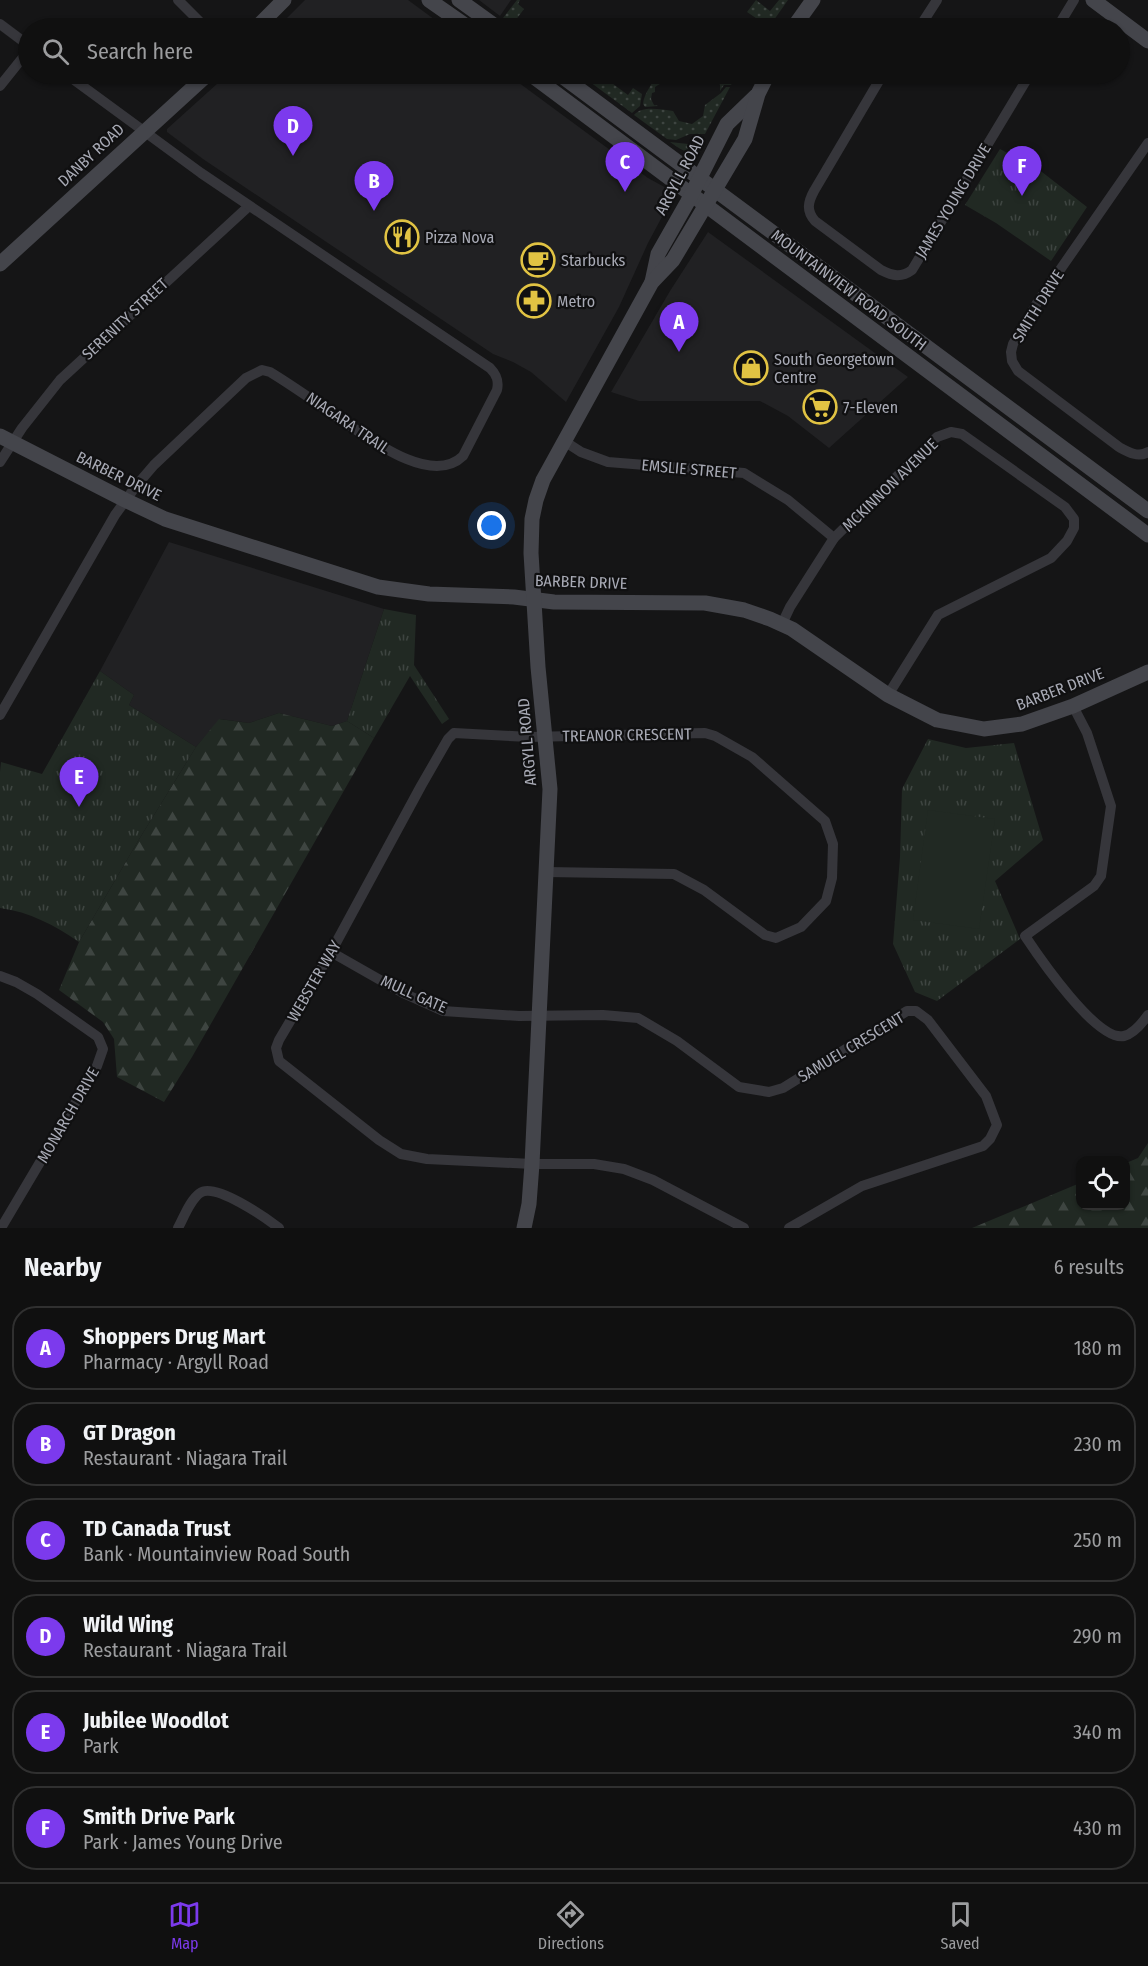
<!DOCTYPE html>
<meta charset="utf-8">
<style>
body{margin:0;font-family:"Fira Sans Condensed",sans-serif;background:#1e1e1e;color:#f1f3f6}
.controls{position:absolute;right:18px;bottom:18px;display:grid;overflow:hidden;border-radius:12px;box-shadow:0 2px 4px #0004}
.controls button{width:54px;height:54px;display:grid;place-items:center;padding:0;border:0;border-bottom:2px solid #303030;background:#101010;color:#f1f3f6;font:30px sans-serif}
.you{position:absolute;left:492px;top:526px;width:21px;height:21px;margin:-15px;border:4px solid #fff;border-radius:50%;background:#1a73e8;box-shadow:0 0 0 9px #1a73e833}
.badge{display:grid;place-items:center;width:39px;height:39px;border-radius:50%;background:#7c3aed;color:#fff;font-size:20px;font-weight:700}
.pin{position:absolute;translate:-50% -50px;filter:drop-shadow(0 2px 3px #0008)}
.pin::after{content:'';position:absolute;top:32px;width:21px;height:18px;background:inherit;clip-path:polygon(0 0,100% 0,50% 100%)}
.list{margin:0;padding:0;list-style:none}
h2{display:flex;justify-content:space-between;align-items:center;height:78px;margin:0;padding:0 24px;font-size:26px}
h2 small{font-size:20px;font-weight:400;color:#9c9d9f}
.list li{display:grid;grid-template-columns:39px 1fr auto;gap:18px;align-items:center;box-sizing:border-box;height:84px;margin:0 12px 12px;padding:0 12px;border:2px solid #303030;border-radius:24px}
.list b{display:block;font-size:22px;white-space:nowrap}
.list p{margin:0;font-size:20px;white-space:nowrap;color:#9c9d9f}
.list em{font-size:20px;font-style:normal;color:#9c9d9f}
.icon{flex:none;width:33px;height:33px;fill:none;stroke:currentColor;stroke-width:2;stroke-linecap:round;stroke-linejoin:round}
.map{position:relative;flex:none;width:1148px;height:1228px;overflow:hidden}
.search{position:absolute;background:#101010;box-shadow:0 2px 4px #0004;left:18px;right:18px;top:18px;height:66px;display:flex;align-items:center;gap:15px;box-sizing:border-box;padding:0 21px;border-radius:33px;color:#9c9d9f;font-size:22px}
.sheet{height:654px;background:#101010}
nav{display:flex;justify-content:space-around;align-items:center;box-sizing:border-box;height:84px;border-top:2px solid #303030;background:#101010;font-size:16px;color:#9c9d9f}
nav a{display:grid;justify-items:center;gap:3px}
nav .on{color:#7c3aed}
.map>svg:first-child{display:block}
</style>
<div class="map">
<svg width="1148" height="1228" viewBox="0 0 1148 1228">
<defs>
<pattern id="grass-dots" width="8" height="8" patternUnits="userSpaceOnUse" patternTransform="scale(1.5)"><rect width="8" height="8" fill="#212923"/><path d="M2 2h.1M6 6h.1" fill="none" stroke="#3e4541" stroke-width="1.8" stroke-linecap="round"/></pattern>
<pattern id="forest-firs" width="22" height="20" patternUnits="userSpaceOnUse" patternTransform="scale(1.5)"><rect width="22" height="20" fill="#212923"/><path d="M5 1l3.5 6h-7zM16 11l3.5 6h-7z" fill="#3e4541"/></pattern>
<pattern id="park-tufts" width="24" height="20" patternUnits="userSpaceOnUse" patternTransform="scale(1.5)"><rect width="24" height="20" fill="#212923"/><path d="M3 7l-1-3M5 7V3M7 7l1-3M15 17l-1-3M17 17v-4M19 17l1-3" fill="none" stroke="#3e4541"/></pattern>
</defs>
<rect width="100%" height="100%" fill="#151516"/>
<g fill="#212123">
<path d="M305,0h103l38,28h-169z"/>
<path d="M479,0h32l-11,16z"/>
<path d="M228,74h279l141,104 20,11 3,11 -23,43 -29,64 -53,95 -35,-30 -18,-10 -20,-8 -290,-195 -36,-27v-3z"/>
<path d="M708,232l200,145 -79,71 -41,-32 -28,-15h-121l-28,-9 59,-101z"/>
<path d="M169,542l215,67 -37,112 -15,5 -53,-13 -30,10 -29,-4 -24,28 -67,-42 5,-10 -34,-24z"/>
</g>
<g fill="url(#grass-dots)">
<path d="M517,0h3l-2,4 6,5 -12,16 -9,-7z"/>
<path d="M756,0l14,11 9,-11h9l-19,27 -22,-15z"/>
<path d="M686,18l22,2 -4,8h-19z"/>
<path d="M595,74l4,3 2,-2 27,20 5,-7 9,6 -2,12 -8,7 -42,-31z"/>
<path d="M655,74l11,6 -11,7v5l-3,1 -1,6 3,6 4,1 -13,1 -2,-3c1,-12 11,-20 12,-30z"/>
<path d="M704,74h33l-6,11h-7l-4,6v-6l-3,-6h-3l-3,-4z"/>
<path d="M726,87h4l-25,47h-15l-14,6 -9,-1 -33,-24c9,-10 27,-5 39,-4l6,10 13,3 11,-8 2,-11 16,-12z"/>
<path d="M703,139c-11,20 -18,13 -33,3l18,2z"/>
</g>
<g fill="url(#forest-firs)">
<path d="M279,713l53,13 15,-5 27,17 -182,319 -28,45 -47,-25 -3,-38 -11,-17 -44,-32 20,-48 59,-101 58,-94 23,-28 30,4z"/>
<path d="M1148,1143v85h-176l108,-45v23h46v-43l12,-5z"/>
</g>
<g fill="url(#park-tufts)">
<path d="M1000,149l42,23 45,35 -36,54 -55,-38 -31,-18z"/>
<path d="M384,609l32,6 -2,50 35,54 -7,5 -32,-48 -36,62 -27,-17z"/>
<path d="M100,671l34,24 -5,10 67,42 -58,94 -59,101c-25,-17 -49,-30 -79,-34v-136l1,-10 41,12z"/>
<path d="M928,739l38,9 48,-5 29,97 -48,41 25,58 -83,62 -22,-9 -22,-48 7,-87 2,-68z"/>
</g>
<path fill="#212923" d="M928,810l67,9 -16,110 -66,-9z"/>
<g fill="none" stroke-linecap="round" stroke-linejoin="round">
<g stroke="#36363b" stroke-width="10">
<path d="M178,0l28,28"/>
<path d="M0,24l28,21"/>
<path d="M919,28l18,-28"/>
<path d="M1057,28l17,-28"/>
<path d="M883,74l-69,117c-6,11 -8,20 1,30l66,49c12,6 20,8 31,0l118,-196"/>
<path d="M0,86l28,-35"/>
<path d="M1148,143l-111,160 -24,41 -2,8 1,9 6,10 101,76c9,5 19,11 29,5"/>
<path d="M564,441l17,11 27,10 136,11 44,27 46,38"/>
<path d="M0,462l22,-34 38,-48 189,-174"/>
<path d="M782,624l8,-17 44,-69 103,-101 14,-5 11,2 103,73 9,12v9l-7,13 -16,17 -113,57 -50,80"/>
<path d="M1073,706l14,27 24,73 -10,70 -7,10 -69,50c14,21 72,106 99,100 9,-2 19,-14 24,-21"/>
<path d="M0,715l115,-200 21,-29 18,-21 92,-87 16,-8 8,2c23,14 44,29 66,44 29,19 94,72 127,40l34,-66c2,-9 0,-15 -7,-22l-289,-195 -135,-99"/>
<path d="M546,872l128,2 30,16 61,45 11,3 25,-11 25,-26 6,-23 1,-34 -8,-23 -73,-64 -37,-21 -10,-3 -176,4 -75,-4 -6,6 -27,47 -90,166 -52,88 -3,8 3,13 100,79 22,14 26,5 105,5h62l30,5 29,11 91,48"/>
<path d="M331,952l72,41 40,18 76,5 84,-1 35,3 39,23 62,46 30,5 14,-4 124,-77h9l12,9 58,76 11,29 -7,14 -7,7 -121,40 -73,42"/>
<path d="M0,976l16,6 21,12 61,43 5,12 -6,17 -96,162"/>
<path d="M178,1228c6,-11 12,-28 22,-35 15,-11 66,25 79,35"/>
</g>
<g stroke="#44454b" stroke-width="15">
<path d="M429,0l40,28"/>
<path d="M459,0l39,28"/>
<path d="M1093,0l55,41"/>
<path d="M256,28l28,-28"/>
<path d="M793,28l20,-28"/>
<path d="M530,74l618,461"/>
<path d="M559,74l589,437"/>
<path d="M0,264l208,-190"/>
<path d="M652,282l6,-28 29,-51 40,-79 29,-28"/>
<path d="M0,436l125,64 40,19 213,68 51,7 85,3 40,5 151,1 39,7 26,9 22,10 96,66 49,25 16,3 31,6 38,-5 51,-18 75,-34"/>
<path d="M524,1228l5,-24 3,-40 18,-375 -12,-122 -7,-114 1,-34 4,-19 7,-20 109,-198 21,-22 72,-121 13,-45 10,-20"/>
</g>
</g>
<defs>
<g id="restaurant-ring" transform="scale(1.725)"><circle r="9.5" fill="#101011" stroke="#e1c343" stroke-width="1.5"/><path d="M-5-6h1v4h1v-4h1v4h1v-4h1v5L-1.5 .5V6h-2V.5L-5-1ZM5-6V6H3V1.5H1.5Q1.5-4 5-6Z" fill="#e1c343"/></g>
<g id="cafe-ring" transform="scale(1.725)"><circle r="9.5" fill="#101011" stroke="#e1c343" stroke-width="1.5"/><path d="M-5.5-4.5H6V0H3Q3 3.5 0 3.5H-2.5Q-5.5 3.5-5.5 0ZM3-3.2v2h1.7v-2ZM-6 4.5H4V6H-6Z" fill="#e1c343"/></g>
<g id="pharmacy-ring" transform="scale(1.725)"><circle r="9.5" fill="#101011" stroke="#e1c343" stroke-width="1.5"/><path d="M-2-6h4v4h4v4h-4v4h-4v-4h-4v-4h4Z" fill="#e1c343"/></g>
<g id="shop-ring" transform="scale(1.725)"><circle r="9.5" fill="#101011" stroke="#e1c343" stroke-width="1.5"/><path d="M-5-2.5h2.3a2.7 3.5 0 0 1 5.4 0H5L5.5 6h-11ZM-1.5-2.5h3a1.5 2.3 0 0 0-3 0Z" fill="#e1c343"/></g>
<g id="supermarket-ring" transform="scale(1.725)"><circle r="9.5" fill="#101011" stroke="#e1c343" stroke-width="1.5"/><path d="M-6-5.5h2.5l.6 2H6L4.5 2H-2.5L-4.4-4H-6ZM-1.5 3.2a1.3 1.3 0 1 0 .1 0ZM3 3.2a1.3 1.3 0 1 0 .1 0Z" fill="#e1c343"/></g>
</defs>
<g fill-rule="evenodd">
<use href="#restaurant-ring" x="402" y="237"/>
<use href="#cafe-ring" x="538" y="260"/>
<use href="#pharmacy-ring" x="534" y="301"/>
<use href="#shop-ring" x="751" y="368"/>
<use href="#supermarket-ring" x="820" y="407"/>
</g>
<g text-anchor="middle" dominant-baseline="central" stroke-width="4.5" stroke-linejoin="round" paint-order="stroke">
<g font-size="16" fill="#a8aab5" stroke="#101011">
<text transform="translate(91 155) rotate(-43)">DANBY ROAD</text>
<text transform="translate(680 175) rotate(-62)">ARGYLL ROAD</text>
<text transform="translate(953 201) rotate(-59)">JAMES YOUNG DRIVE</text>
<text transform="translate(849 290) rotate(37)">MOUNTAINVIEW ROAD SOUTH</text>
<text transform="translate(1038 306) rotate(-58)">SMITH DRIVE</text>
<text transform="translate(125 319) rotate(-43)">SERENITY STREET</text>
<text transform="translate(348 423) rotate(34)">NIAGARA TRAIL</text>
<text transform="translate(689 469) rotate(5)">EMSLIE STREET</text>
<text transform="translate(119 476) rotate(26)">BARBER DRIVE</text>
<text transform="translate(890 485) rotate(-44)">MCKINNON AVENUE</text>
<text transform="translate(581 582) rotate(2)">BARBER DRIVE</text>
<text transform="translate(1060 689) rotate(-21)">BARBER DRIVE</text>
<text transform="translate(627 735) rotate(-1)">TREANOR CRESCENT</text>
<text transform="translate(527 742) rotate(-95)">ARGYLL ROAD</text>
<text transform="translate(314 981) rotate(-60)">WEBSTER WAY</text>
<text transform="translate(414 994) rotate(24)">MULL GATE</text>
<text transform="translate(851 1047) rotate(-31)">SAMUEL CRESCENT</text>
<text transform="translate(68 1115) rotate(-60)">MONARCH DRIVE</text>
</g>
<g font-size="16" fill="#a8aab5" stroke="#101011" text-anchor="start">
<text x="425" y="237">Pizza Nova</text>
<text x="561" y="260">Starbucks</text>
<text x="557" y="301">Metro</text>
<text x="774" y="359">South Georgetown<tspan x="774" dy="18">Centre</tspan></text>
<text x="843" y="407">7-Eleven</text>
</g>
</g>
</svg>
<div class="controls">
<button><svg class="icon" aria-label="locate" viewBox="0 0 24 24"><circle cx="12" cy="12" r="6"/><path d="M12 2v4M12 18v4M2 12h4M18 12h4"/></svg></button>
</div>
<div class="you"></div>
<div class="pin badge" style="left:679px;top:352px">A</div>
<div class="pin badge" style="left:374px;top:211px">B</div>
<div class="pin badge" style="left:625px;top:192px">C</div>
<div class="pin badge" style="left:293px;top:156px">D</div>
<div class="pin badge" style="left:79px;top:807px">E</div>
<div class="pin badge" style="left:1022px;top:196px">F</div>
<div class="search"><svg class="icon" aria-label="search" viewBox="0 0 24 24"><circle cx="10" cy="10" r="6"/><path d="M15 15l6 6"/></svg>Search here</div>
</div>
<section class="sheet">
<h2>Nearby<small>6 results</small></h2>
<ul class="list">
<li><span class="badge">A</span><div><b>Shoppers Drug Mart</b><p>Pharmacy · Argyll Road</p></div><em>180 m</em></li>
<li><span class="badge">B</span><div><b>GT Dragon</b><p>Restaurant · Niagara Trail</p></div><em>230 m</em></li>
<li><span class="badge">C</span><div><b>TD Canada Trust</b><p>Bank · Mountainview Road South</p></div><em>250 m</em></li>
<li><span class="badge">D</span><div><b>Wild Wing</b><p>Restaurant · Niagara Trail</p></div><em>290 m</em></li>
<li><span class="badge">E</span><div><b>Jubilee Woodlot</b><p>Park</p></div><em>340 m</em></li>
<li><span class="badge">F</span><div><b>Smith Drive Park</b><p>Park · James Young Drive</p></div><em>430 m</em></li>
</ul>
</section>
<nav>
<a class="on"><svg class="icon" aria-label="map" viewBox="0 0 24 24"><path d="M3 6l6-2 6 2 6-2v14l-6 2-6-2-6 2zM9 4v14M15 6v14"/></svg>Map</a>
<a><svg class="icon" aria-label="directions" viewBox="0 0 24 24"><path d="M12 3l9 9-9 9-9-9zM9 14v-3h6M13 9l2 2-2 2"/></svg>Directions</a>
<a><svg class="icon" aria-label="saved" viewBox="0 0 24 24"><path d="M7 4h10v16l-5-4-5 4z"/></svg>Saved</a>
</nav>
